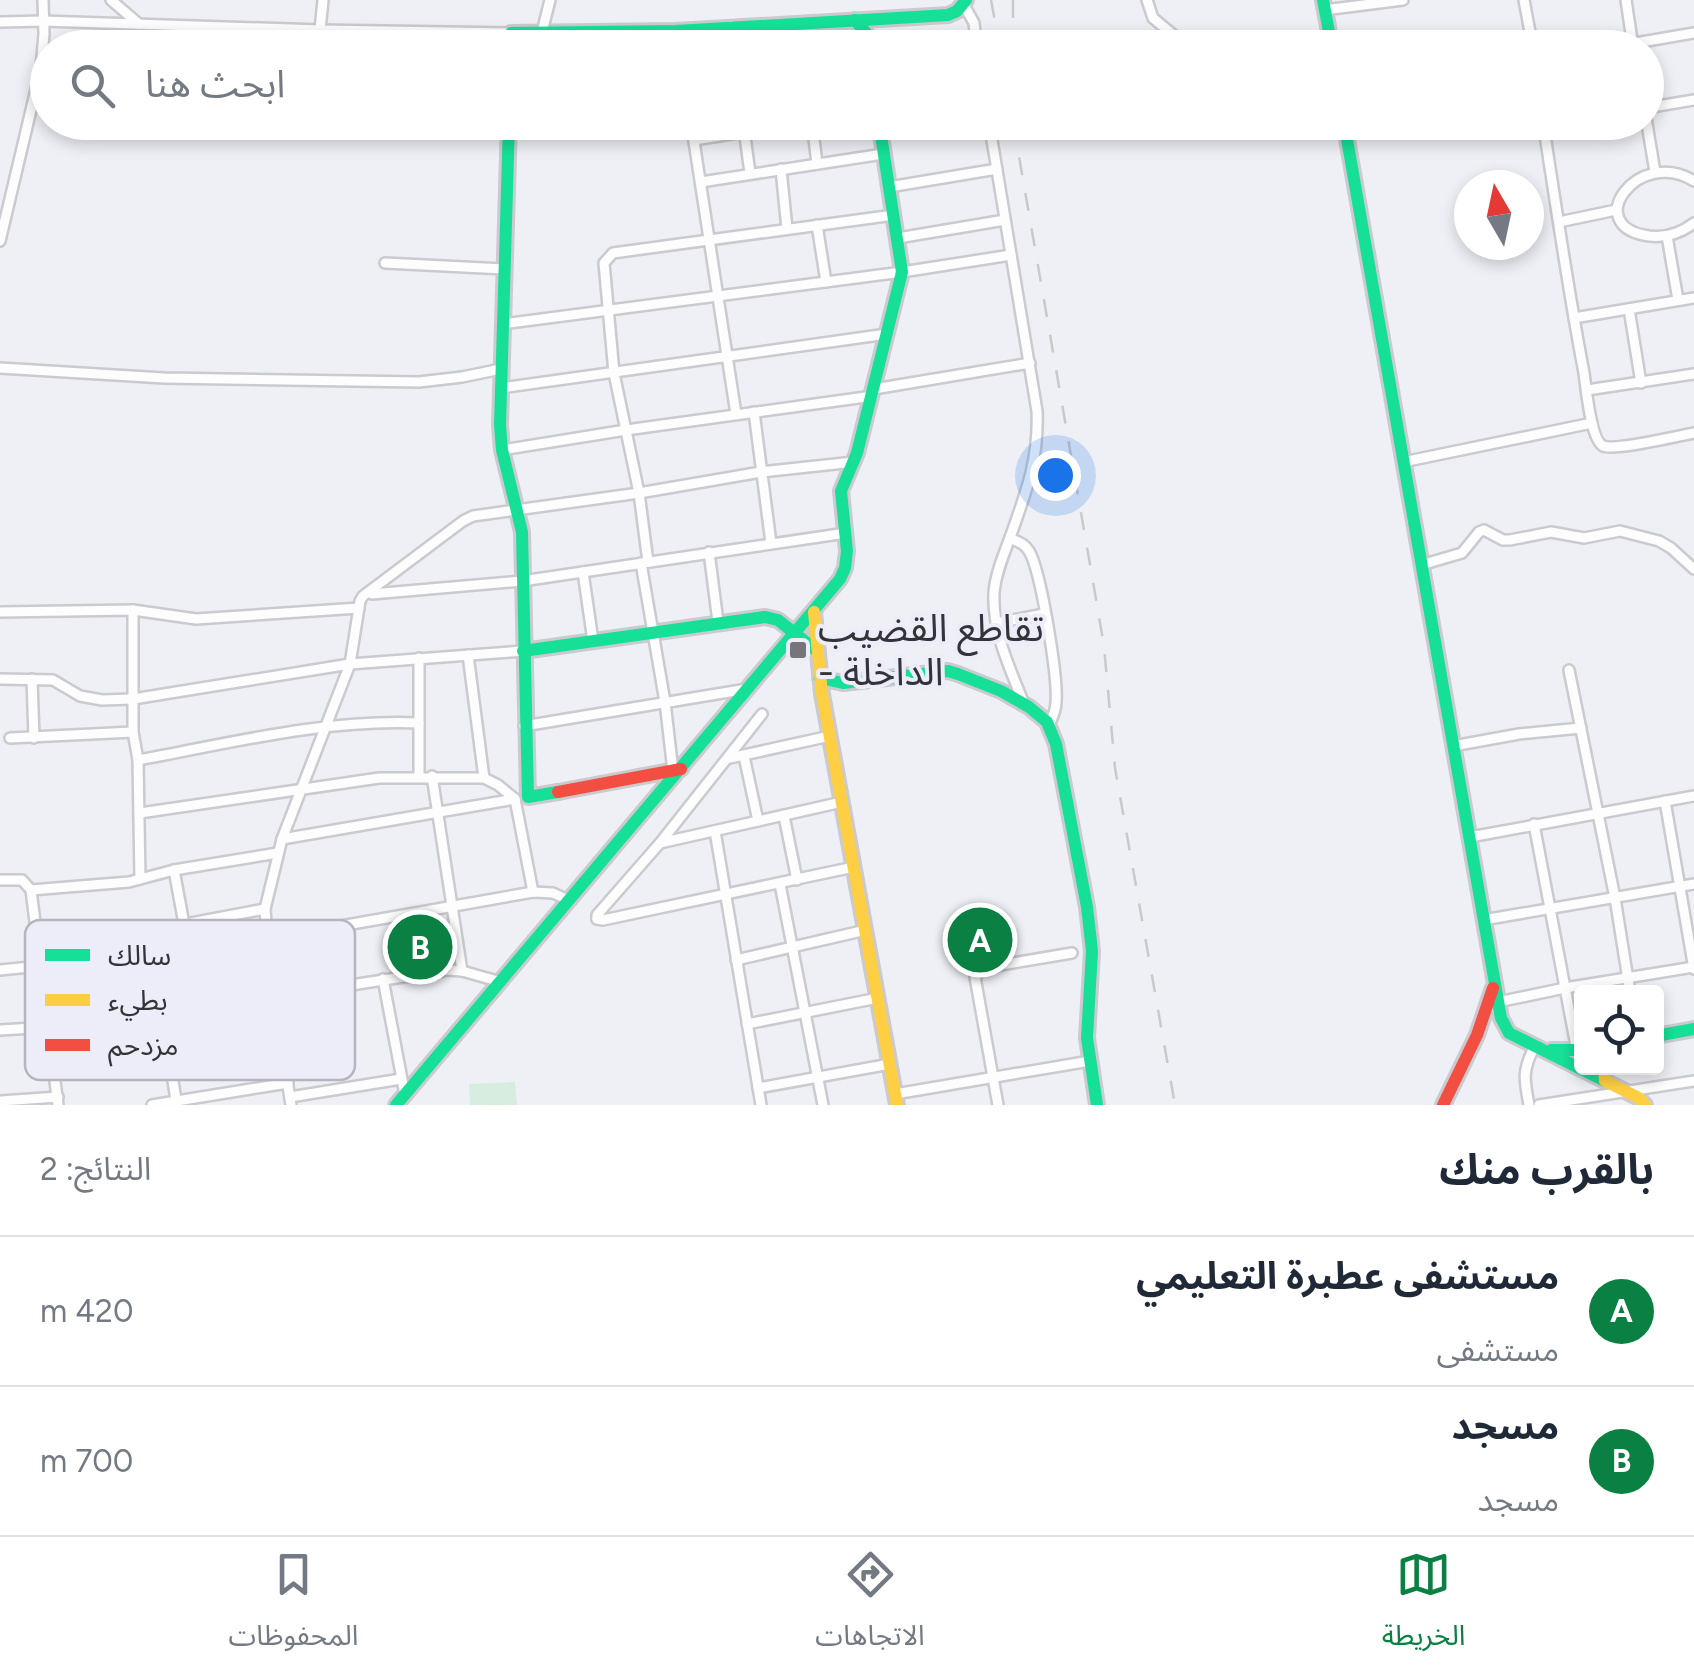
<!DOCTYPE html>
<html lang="ar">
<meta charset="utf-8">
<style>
body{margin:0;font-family:Figtree,"Noto Sans Arabic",sans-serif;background:#f6f6f7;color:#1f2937;direction:rtl}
.controls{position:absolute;right:30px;bottom:30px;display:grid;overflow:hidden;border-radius:10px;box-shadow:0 5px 15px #0003}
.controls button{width:90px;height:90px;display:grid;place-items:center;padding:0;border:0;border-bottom:2px solid #e0e1e3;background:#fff;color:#1f2937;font:50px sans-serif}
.compass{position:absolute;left:1454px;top:170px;width:90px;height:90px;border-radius:50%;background:#fff;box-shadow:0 5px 15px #0003;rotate:351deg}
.you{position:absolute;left:1055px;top:475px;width:35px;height:35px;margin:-25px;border:8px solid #fff;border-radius:50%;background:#1a73e8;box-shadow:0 0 0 15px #1a73e833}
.badge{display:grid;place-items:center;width:65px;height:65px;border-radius:50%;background:#0b8043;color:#fff;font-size:32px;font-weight:700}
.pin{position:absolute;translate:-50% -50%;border:5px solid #fff;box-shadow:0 2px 10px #0006}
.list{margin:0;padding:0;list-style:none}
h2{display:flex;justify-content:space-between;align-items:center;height:130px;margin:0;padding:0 40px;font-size:42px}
h2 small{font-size:32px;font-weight:400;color:#747a83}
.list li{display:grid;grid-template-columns:65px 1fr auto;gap:30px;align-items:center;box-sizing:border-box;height:150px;padding:0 40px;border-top:2px solid #e0e1e3}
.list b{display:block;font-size:38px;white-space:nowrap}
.list p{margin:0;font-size:32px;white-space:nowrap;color:#747a83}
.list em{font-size:32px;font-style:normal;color:#747a83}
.icon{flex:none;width:55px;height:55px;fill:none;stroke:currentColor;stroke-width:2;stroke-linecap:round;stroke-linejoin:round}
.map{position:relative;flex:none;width:1694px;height:1105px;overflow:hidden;direction:ltr}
.search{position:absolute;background:#fff;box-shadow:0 5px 15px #0003;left:30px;right:30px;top:30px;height:110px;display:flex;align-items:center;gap:25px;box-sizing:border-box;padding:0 35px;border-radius:55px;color:#747a83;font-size:38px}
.sheet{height:430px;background:#fff}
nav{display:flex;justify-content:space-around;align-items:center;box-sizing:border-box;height:140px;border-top:2px solid #e0e1e3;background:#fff;font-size:28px;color:#747a83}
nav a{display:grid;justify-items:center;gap:5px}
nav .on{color:#0b8043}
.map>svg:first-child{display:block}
</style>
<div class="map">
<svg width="1694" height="1105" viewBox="0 0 1694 1105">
<rect width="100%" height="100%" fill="#eff0f6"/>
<path fill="#d6ede0" d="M515,1082l2,23h-47l-1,-21z"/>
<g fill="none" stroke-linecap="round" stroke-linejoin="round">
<g stroke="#cacacf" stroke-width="14">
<g id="street">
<path d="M111,0l28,24"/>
<path d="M1147,0l6,18 36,30"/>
<path d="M1524,0l9,48"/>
<path d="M1626,0l7,47"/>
<path d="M964,5l10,18 3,25"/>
<path d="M1324,10l79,-10"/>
<path d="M0,22l43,-1 277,9 191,3"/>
<path d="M731,26l2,22"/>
<path d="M320,30l3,-30"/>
<path d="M676,31l3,17"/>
<path d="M542,32l8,-32"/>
<path d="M1606,48l88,-15"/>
<path d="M1646,108l48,-8"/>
<path d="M1646,118l9,54"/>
<path d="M691,122l45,292"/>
<path d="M743,122l7,51"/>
<path d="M812,122l5,42"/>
<path d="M989,122l48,289c2,46 -10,79 -25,121 -7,20 -16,39 -18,60 -2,40 16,76 30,112"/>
<path d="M1543,122c13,84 25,168 41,251 2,15 7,67 19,73 12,5 75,-10 91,-13"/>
<path d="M880,132l62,-10"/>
<path d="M694,140l113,-18"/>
<path d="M781,169l6,60"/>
<path d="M1694,181c-55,-35 -115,45 -45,55 17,2 32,-3 45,-13"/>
<path d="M701,182l182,-28"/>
<path d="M889,187l108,-18"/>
<path d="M1559,222l57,-12"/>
<path d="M817,225l9,57"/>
<path d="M1667,236l11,64"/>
<path d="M898,238l107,-18"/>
<path d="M0,241l41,-173 3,-34 -1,-34"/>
<path d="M385,263l119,6"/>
<path d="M1629,309l12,74"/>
<path d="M1574,318l120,-20"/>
<path d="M502,324l400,-52 109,-17"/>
<path d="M0,368l164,10 255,4 43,-5 39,-8"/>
<path d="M501,388l386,-54"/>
<path d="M874,389l156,-26"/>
<path d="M1587,390l107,-16"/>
<path d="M754,412l17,131"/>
<path d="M502,450l124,-20 247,-34"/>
<path d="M1403,462l189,-39"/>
<path d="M1010,538c8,4 14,5 19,13 12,20 29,126 27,151 0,8 -3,15 -7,23"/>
<path d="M709,552l9,70"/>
<path d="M648,562l-9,-69 -25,-120 -10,-110 9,-10 281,-38"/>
<path d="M641,563l24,139 8,69"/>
<path d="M1421,565l41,-12 17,-21 5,-2 19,10h7l41,-8 33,6 36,-7 39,10 12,7 23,21"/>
<path d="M583,572l10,69"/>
<path d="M372,594l150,-13 324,-48"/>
<path d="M133,610v122l5,28 2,119"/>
<path d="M0,612l133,-2 63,9 163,-11"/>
<path d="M996,623l48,-9"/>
<path d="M468,655l16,123"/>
<path d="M1569,670l46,228 15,94"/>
<path d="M0,679l53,1 27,16 22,4 31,-1 217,-35 173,-13"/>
<path d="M32,679l2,59"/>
<path d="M524,726l223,-37"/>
<path d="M10,738l123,-6"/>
<path d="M1453,746l66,-12 62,-6"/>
<path d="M744,756l14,65"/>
<path d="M730,758l100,-22"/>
<path d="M138,760c93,-17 186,-41 281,-37"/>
<path d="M419,776v-118"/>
<path d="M432,776l30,195"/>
<path d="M1665,801l29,168"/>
<path d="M140,813l239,-35h105l14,7 17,14 18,93"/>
<path d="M784,816l13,64"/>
<path d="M1534,824l43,227"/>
<path d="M715,831l46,274"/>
<path d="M1470,837l224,-41"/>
<path d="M282,839l233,-40"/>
<path d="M660,843l182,-41"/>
<path d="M174,870l20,108"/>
<path d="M0,880h22l9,10 27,215"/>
<path d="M780,884l43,221"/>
<path d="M31,890l98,-8 45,-12 104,-17"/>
<path d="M597,919v-4l63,-72 102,-129"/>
<path d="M597,919l6,1 251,-53"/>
<path d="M1483,920l211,-36"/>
<path d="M267,939l266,-47 20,1 17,8"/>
<path d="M38,952l227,-43"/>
<path d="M736,960l130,-30"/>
<path d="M0,970l40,-4"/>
<path d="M383,979l22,116"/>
<path d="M179,981l8,58"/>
<path d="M143,988l7,57"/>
<path d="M274,997l174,-27 14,1 39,11"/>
<path d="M1498,1002l67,-14 129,-21"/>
<path d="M47,1007l222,-42"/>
<path d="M747,1024l131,-26"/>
<path d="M0,1030l50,-3"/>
<path d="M167,1043l9,57"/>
<path d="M55,1063l223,-39"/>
<path d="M758,1088l132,-24"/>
<path d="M895,1094l195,-33"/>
<path d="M290,1097l111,-18"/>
<path d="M0,1101l58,-4"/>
<path d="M152,1105l136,-22"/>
<path d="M291,1105l-22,-140 -4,-56 17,-70 68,-175 10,-63 3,-5 100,-75 10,-5 166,-23 122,-21 93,-10"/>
<path d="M998,1105l-23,-128 4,-5 10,-5 83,-14"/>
<path d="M1529,1105c-5,-26 -7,-35 6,-59"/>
<path d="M1539,1105l155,-24"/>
</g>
</g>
<g stroke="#cacacf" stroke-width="18">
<g id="fast">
<path d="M1323,0l9,48"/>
<path d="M855,20l11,13 2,15"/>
<path d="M511,48v-15l165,-2 272,-16 9,-4 9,-11"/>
<path d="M509,122l-9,303 2,25 20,82 6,265 30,-5"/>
<path d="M1344,122l157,896 8,15 96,48"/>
<path d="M523,651l242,-34 13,3 39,31"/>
<path d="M820,678l23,5 105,-12 10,3 43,17 28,16 18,15 9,22 31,163 5,44 -5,87 10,67"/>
<path d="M1656,1036l38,-7"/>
<path d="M1551,1050h31"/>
<path d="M396,1105l444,-526 5,-11 2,-17 -6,-60 16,-38 45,-181 -23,-150"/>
</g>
</g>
<g stroke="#cacacf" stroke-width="18">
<g id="slow">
<path d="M814,612l8,82 75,411"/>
<path d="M1604,1068l1,13 34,17 6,7"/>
</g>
</g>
<g stroke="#cacacf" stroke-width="18">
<g id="jam">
<path d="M558,792l123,-23"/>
<path d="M1443,1105l34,-70 16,-47"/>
</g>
</g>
<use href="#street" stroke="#fdfdfe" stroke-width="9"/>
<use href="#fast" stroke="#16e098" stroke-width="12"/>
<use href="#slow" stroke="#ffcf43" stroke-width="12"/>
<use href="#jam" stroke="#f24e42" stroke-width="12"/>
<g stroke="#c9c9ca" stroke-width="2.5" stroke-dasharray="18 18" stroke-linecap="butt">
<path d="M991,0l9,48"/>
<path d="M1013,0v48"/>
<path d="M1013,122l79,454 12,70 11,122 60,337"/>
</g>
</g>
<rect fill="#75757a" stroke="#ecedf9" stroke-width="4" x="788" y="640" width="20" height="20" rx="5"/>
<g text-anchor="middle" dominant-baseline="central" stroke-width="8" stroke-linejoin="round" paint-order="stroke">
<g font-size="38" fill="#333338" stroke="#ecedf9" text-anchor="start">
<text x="818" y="628">تقاطع القضيب<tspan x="818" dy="44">- الداخلة</tspan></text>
</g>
</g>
<rect x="25" y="920" width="330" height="160" rx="15" fill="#ecedf9" stroke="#b4b5bf" stroke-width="2.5"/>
<rect x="45" y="949" width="45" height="12" fill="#16e098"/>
<rect x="45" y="994" width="45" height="12" fill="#ffcf43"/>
<rect x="45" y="1039" width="45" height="12" fill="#f24e42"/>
<g font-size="28" fill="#333338">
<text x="108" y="965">سالك</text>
<text x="108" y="1010">بطيء</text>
<text x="108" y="1055">مزدحم</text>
</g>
</svg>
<div class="controls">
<button><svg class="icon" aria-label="locate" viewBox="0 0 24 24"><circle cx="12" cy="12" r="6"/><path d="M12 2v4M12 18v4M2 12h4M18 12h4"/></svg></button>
</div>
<svg class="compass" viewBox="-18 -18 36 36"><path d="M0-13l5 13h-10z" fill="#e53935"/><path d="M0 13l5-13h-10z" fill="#747a83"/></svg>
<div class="you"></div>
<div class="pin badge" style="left:980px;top:940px">A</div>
<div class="pin badge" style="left:420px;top:947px">B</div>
<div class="search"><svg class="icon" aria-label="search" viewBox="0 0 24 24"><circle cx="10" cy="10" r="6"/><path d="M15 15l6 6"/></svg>ابحث هنا</div>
</div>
<section class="sheet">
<h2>بالقرب منك<small>النتائج: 2</small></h2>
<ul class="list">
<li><span class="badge">A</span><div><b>مستشفى عطبرة التعليمي</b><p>مستشفى</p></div><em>420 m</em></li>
<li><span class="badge">B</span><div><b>مسجد</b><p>مسجد</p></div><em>700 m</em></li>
</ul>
</section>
<nav>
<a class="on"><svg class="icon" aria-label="map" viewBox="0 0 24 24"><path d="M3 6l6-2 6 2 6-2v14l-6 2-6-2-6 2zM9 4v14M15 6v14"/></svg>الخريطة</a>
<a><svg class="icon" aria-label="directions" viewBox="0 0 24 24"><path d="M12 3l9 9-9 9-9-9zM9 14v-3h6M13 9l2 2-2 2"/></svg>الاتجاهات</a>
<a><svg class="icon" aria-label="saved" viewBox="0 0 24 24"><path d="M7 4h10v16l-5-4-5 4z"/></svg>المحفوظات</a>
</nav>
